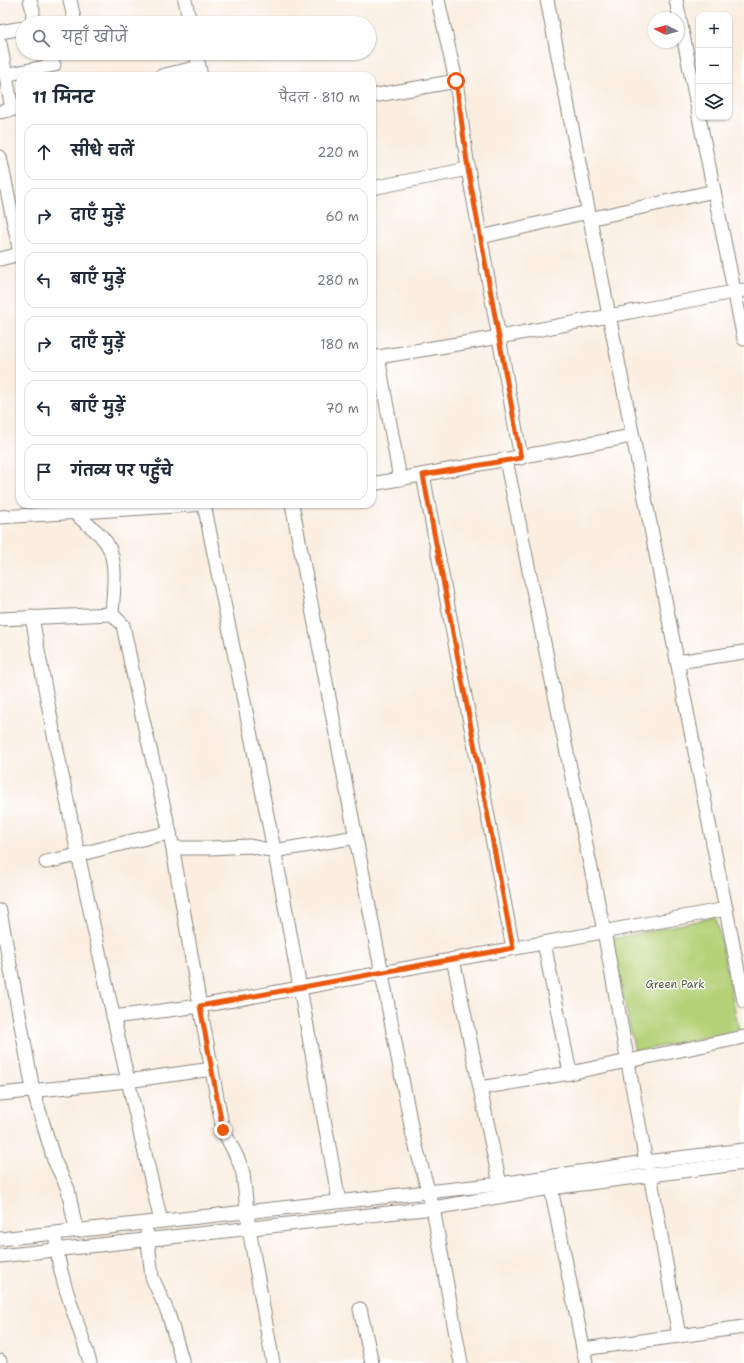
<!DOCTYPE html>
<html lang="hi">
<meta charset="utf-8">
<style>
body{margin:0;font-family:"Shantell Sans","Playpen Sans Deva",sans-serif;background:#f2f2f3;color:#1f2937}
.controls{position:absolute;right:12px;top:12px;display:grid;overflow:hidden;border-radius:8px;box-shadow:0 1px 3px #0004}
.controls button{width:36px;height:36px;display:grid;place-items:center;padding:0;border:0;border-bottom:1px solid #e0e1e3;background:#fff;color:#1f2937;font:20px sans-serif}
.compass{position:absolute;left:648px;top:12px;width:36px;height:36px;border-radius:50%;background:#fff;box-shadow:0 1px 3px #0004;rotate:275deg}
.stop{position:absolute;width:12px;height:12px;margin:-9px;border:3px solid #ea580c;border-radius:50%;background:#fff}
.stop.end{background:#ea580c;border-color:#fff;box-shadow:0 1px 4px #0008}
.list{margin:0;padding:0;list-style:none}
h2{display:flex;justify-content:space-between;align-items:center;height:52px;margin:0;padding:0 16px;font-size:17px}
h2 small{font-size:13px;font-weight:400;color:#747a83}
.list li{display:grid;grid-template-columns:26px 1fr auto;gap:12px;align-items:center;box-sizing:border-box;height:56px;margin:0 8px 8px;padding:0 8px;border:1px solid #e0e1e3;border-radius:12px}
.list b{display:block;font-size:15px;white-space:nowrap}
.list em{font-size:13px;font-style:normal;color:#747a83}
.icon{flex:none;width:22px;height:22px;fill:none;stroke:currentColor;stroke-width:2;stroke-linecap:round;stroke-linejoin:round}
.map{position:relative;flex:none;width:744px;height:1363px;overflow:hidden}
.search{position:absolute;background:#fff;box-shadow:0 1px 3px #0004;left:16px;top:16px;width:360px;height:44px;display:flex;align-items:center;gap:10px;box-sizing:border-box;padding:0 14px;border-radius:22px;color:#747a83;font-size:15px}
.panel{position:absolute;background:#fff;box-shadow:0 1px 3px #0004;left:16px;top:72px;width:360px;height:436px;border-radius:12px}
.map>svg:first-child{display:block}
</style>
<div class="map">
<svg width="744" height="1363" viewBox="0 0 744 1363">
<rect width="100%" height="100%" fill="#fff"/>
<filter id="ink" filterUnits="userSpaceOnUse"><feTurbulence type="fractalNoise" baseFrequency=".025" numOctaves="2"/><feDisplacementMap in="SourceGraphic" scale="8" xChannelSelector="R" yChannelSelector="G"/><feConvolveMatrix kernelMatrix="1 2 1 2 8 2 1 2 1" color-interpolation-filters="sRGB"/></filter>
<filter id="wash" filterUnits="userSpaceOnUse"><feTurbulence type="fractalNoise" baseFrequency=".012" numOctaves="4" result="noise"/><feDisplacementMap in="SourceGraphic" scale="16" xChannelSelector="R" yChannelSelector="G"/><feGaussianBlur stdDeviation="0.9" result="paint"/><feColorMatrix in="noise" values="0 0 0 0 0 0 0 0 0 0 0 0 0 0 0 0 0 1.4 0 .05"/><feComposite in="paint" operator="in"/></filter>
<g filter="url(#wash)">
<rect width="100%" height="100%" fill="#faeee1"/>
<path fill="#b4d177" stroke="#68764a" d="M716,917l23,113 -104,22 -24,-113z"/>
</g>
<g filter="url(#ink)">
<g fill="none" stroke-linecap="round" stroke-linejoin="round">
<g stroke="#8b857e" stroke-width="15">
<g id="minor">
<path d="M30,0l3,11 -1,12"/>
<path d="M70,0l5,23"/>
<path d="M185,0l5,23"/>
<path d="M438,0l18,81 12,88 53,289"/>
<path d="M547,0l197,1001"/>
<path d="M676,0l23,115"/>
<path d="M0,32l23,-4"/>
<path d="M0,43l12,66"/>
<path d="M196,53l5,23"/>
<path d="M5,75l49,-10"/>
<path d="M161,76l38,-9"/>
<path d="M372,96l84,-15"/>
<path d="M0,112l20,-4"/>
<path d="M699,117l45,222"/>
<path d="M0,157l20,96"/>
<path d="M372,188l96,-19"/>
<path d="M589,219l125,-28"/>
<path d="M481,237l107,-25"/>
<path d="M0,259l20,-5"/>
<path d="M378,357l22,122"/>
<path d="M372,358l128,-21 244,-47"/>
<path d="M506,460l98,471 42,231"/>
<path d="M423,475l90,473"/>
<path d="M372,484l260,-48"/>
<path d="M204,504l77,380 58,317"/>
<path d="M292,504l121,632 20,72 28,155"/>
<path d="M73,508l1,4c8,9 19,15 28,25 18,19 11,53 10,77"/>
<path d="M0,517l207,-13"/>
<path d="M32,617c36,203 81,404 129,604"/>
<path d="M0,619l112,-5 11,11 17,82 30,126 30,173 23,124 15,29 5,14 6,56 24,134"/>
<path d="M677,662l67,-10"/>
<path d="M173,848h38l39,-2 24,5 82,-14"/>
<path d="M46,862c42,-8 82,-22 124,-29"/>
<path d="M0,911l33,179 21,70 14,29 8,41"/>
<path d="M544,943l26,130"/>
<path d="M453,959l47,225"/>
<path d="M113,1017l87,-11 100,-18 426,-79"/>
<path d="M480,1088l90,-15 174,-36"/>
<path d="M0,1094l127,-13 85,-12"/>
<path d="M650,1174l29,162"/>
<path d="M551,1188l35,175"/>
<path d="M147,1233l5,44 16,36 15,50"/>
<path d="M0,1239l500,-55 146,-22 98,-12"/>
<path d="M56,1242c4,42 23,80 34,121"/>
<path d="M0,1256l433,-48 118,-20 193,-25"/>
<path d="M360,1309l12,54"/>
<path d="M583,1349l161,-22"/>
<path d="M0,1361v2"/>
</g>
</g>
<use href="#minor" stroke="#fff" stroke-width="13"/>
</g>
</g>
<g fill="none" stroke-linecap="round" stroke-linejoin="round" filter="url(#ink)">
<path stroke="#ea580c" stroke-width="5" d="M223,1130l-23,-124 313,-58 -90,-473 98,-17 -53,-289 -12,-88"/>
</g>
<g text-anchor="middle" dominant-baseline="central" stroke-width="3" stroke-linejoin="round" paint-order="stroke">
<g font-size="11" fill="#515b3c" stroke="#fff">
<text x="675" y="984">Green Park</text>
</g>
</g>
</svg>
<div class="controls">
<button>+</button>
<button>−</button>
<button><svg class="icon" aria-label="layers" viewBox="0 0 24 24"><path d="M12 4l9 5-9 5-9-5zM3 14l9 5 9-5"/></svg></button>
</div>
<svg class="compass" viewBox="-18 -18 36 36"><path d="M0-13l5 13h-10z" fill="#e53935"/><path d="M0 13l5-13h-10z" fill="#747a83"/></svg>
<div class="stop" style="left:456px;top:81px"></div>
<div class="stop end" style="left:223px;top:1130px"></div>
<div class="search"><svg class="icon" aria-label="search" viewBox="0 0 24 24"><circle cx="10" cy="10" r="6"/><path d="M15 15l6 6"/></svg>यहाँ खोजें</div>
<section class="panel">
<h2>11 मिनट<small>पैदल · 810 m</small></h2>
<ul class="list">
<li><svg class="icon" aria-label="ahead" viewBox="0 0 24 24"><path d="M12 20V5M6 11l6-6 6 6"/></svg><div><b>सीधे चलें</b></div><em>220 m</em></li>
<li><svg class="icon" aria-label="right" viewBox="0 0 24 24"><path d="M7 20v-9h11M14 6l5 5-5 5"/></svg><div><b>दाएँ मुड़ें</b></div><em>60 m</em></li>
<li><svg class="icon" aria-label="left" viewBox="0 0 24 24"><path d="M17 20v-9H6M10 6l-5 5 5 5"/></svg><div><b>बाएँ मुड़ें</b></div><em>280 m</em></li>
<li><svg class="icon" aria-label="right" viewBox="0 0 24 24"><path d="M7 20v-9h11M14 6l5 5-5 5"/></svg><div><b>दाएँ मुड़ें</b></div><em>180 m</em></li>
<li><svg class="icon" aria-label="left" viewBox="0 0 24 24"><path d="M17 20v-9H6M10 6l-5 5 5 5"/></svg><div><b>बाएँ मुड़ें</b></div><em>70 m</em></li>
<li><svg class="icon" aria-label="arrive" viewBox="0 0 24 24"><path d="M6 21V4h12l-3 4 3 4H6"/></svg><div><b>गंतव्य पर पहुँचे</b></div></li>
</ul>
</section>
</div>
